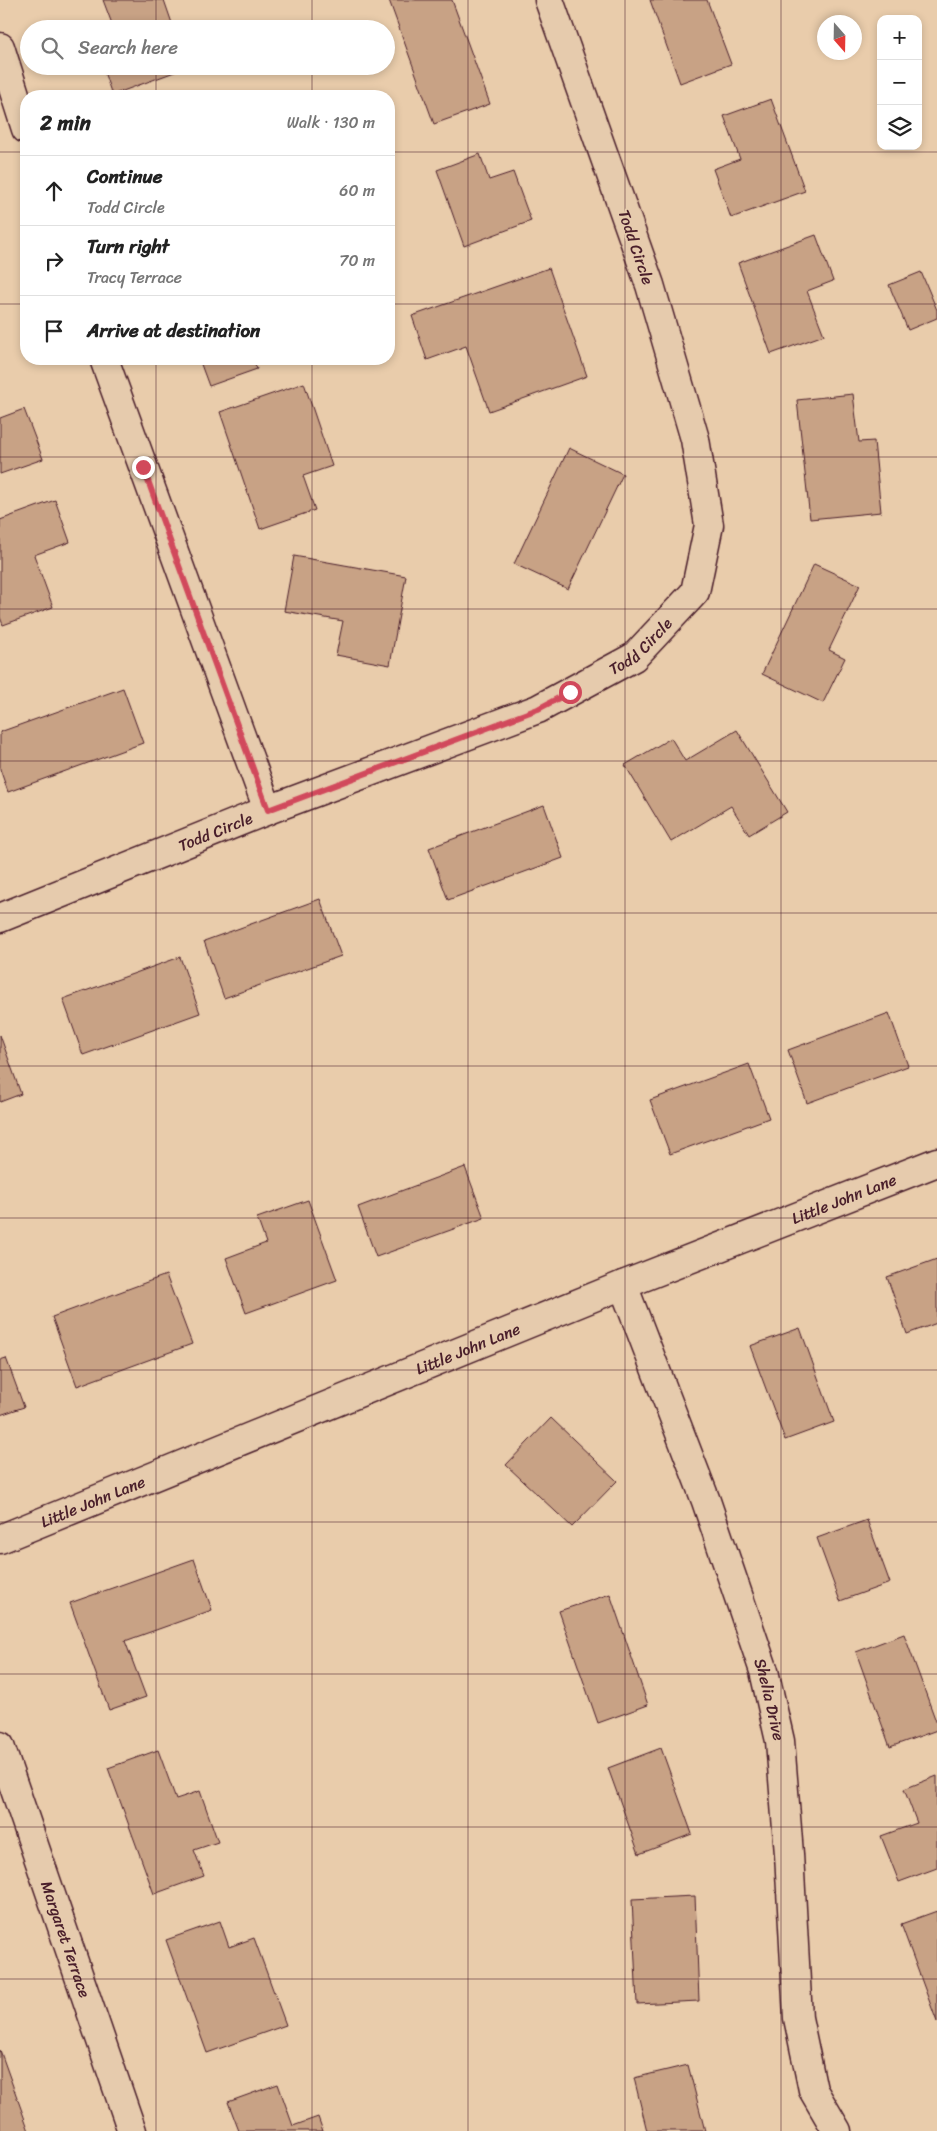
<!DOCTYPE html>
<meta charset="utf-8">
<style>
body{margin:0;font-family:Sriracha,sans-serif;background:#f6f6f6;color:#222}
.controls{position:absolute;right:15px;top:15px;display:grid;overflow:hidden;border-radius:10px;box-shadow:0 2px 8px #0003}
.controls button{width:45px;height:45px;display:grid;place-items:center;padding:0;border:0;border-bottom:1px solid #e0e0e0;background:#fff;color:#222;font:25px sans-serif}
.compass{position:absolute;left:817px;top:15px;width:45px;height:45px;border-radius:50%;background:#fff;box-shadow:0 2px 8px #0003;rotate:160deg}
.stop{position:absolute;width:15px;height:15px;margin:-11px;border:4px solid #d1495b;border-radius:50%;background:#fff}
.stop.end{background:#d1495b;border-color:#fff;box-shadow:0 1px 5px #0008}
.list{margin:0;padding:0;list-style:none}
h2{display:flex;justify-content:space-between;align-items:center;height:65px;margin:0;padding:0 20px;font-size:21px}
h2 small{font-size:16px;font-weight:400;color:#767676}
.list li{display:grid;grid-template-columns:32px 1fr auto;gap:15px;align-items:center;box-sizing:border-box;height:70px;padding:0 20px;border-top:1px solid #e0e0e0}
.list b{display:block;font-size:19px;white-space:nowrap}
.list p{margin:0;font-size:16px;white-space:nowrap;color:#767676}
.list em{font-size:16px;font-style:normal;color:#767676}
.icon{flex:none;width:28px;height:28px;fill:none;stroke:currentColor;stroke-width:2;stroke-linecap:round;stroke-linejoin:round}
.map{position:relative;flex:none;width:937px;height:2131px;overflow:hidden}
.search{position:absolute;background:#fff;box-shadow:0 2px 8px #0003;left:20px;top:20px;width:375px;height:55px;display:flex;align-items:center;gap:12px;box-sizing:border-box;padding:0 18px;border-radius:28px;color:#767676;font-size:19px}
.panel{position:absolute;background:#fff;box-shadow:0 2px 8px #0003;left:20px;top:90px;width:375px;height:275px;border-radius:20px}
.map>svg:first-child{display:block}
</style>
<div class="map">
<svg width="937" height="2131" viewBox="0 0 937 2131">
<rect width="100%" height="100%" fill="#e9ccab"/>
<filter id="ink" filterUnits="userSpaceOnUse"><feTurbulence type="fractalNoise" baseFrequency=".02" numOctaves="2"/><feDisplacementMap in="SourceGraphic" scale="10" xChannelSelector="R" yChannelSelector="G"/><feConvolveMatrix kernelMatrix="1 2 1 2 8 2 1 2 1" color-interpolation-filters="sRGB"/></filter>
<g filter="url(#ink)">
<g fill="#c8a285" stroke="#4a1f2b">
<path d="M103,0h61l10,29h-60z"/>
<path d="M389,0h63l38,104 -56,20z"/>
<path d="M650,0h57l24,64 -51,19z"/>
<path d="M102,66h86v1l-76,28z"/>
<path d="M771,99l34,92 -74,27 -18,-49 27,-10 -16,-43z"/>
<path d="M480,154l9,26 24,-8 18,49 -67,25 -27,-76z"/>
<path d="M816,235l17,46 -26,10 17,44 -53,19 -33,-91z"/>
<path d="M549,268l38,108 -98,35 -23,-65 -39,14 -15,-44z"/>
<path d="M921,272l16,38v8l-29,12 -19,-45z"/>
<path d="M199,359h54l4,10 -48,17z"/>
<path d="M304,383l28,83 -29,10 12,34 -55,19 -40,-117z"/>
<path d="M853,394l6,48 15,-1 7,71 -71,7 -13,-119z"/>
<path d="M24,409l19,50 -43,15v-56z"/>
<path d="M569,448l54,26 -55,115 -54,-25z"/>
<path d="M55,500l15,42 -36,13 19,52 -50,18 -3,-8v-97z"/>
<path d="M294,556l112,20 -16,89 -54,-10 7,-34 -59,-10z"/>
<path d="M814,564l46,21 -31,65 16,8 -22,45 -61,-29z"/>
<path d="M123,688l20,55 -135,49 -8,-23v-37z"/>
<path d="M737,730l50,82 -38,23 -18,-29 -60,36 -46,-77 46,-27 14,23z"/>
<path d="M544,805l19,53 -115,42 -19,-52z"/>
<path d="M320,899l21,57 -117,42 -20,-57z"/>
<path d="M180,957l20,56 -117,42 -20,-56z"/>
<path d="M889,1013l19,53 -101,37 -19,-53z"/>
<path d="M0,1035l21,59 -21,8z"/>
<path d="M749,1064l20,54 -99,36 -20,-54z"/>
<path d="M465,1167l19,51 -108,39 -18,-50z"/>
<path d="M308,1200l29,80 -91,33 -20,-55 40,-15 -9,-25z"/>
<path d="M937,1259v64l-30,11 -20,-57z"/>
<path d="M166,1275l26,69 -115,42 -25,-69z"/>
<path d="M800,1328l34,94 -49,18 -35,-94z"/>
<path d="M6,1358l18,49 -24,8v-55z"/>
<path d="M551,1418l66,63 -45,46 -66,-62z"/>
<path d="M867,1520l23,63 -50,18 -23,-63z"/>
<path d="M194,1559l18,51 -87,31 21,56 -37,13 -39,-107z"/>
<path d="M610,1594l38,111 -50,18 -39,-112z"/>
<path d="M904,1634l33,90v6l-47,17 -34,-95z"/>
<path d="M661,1748l31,86 -53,20 -31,-86z"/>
<path d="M158,1750l18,49 24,-8 18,51 -24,8 10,26 -50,18 -46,-126z"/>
<path d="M937,1776v92l-38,14 -18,-46 36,-13 -13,-34z"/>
<path d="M695,1896l4,105 -62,3 -5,-105z"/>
<path d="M937,1911v111l-36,-98z"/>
<path d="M220,1921l9,26 25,-9 32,87 -79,28 -41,-113z"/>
<path d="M0,2050l29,81h-29z"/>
<path d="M688,2065l17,66h-58l-13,-53z"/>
<path d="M278,2084l15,42 25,-9 5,14h-84l-11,-29z"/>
</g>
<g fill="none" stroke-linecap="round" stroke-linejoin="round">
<g stroke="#4a1f2b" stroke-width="31">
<g id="street">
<path d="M0,47l26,82"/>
<path d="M104,359l164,451"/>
<path id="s1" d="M0,918l268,-108 270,-101 96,-52 61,-65 14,-67 -14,-86 -45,-154 -101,-285"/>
<path id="s2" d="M623,1285l83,216 58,170 16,70 9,113 9,164 15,72 24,41"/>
<path id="s3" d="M0,1539l623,-254 314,-123"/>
<path id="s4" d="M0,1746l132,385"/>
</g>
</g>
<use href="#street" stroke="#e6cbad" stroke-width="28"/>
</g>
</g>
<g fill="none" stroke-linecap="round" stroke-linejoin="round" filter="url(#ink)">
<path stroke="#d1495b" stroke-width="6" d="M143,467l125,343 270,-101 32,-17"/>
</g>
<path fill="none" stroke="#4a1f2b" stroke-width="1" stroke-opacity="0.55" d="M156,0v29M312,0v29M468,0v2131M625,0v2131M781,0v2131M156,66v30M312,66v30M0,152h26M389,152h548M0,304h26M389,304h548M156,359v1772M312,359v1772M0,457h937M0,609h937M0,761h937M0,913h937M0,1066h937M0,1218h937M0,1370h937M0,1522h937M0,1674h937M0,1827h937M0,1979h937"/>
<g text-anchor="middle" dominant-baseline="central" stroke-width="4" stroke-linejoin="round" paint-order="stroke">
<g font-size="16" fill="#4a1f2b" stroke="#e6cbad">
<text transform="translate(636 247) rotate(71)">Todd Circle</text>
<text stroke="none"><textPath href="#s1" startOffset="698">Todd Circle</textPath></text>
<text stroke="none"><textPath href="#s1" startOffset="232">Todd Circle</textPath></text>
<text stroke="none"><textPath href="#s3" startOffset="910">Little John Lane</textPath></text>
<text stroke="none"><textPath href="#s3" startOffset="505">Little John Lane</textPath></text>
<text stroke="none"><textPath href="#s3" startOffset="100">Little John Lane</textPath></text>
<text stroke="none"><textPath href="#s2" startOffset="440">Shelia Drive</textPath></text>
<text stroke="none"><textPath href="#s4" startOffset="204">Margaret Terrace</textPath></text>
</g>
</g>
</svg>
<div class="controls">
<button>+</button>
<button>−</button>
<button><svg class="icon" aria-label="layers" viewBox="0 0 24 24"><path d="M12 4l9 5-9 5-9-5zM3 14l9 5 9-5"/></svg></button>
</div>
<svg class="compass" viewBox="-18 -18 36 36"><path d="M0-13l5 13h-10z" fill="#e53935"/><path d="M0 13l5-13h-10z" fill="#767676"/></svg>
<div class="stop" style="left:570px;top:692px"></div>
<div class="stop end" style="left:143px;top:467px"></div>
<div class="search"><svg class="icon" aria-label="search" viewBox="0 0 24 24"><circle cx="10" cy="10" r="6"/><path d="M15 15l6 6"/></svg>Search here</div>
<section class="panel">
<h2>2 min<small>Walk · 130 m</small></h2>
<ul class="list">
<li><svg class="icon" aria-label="ahead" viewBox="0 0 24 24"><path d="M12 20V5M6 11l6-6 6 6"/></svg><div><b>Continue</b><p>Todd Circle</p></div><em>60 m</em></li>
<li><svg class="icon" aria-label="right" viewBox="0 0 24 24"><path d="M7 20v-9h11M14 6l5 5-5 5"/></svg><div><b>Turn right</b><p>Tracy Terrace</p></div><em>70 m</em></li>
<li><svg class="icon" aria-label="arrive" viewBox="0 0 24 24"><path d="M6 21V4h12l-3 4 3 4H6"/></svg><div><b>Arrive at destination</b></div></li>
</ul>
</section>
</div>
